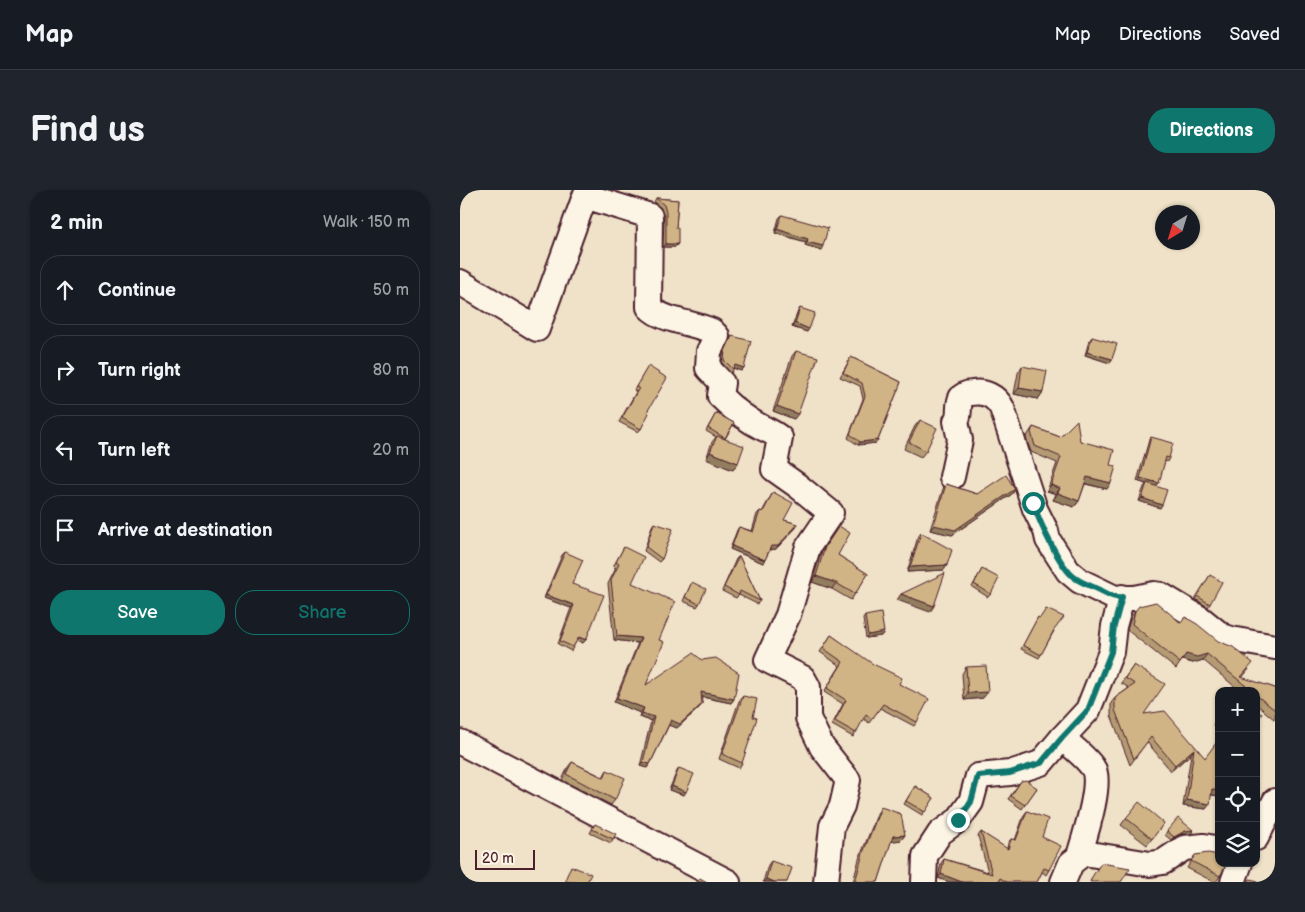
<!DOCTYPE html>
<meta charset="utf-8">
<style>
body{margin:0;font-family:"Balsamiq Sans",sans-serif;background:#20242c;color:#f1f3f6}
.controls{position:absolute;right:15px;bottom:15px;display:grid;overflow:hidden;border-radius:10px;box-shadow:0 1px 4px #0004}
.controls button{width:45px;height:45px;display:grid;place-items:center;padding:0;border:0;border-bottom:1px solid #363941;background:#171b24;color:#f1f3f6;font:25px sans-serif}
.compass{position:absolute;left:695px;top:15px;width:45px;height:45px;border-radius:50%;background:#171b24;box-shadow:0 1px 4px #0004;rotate:218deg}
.scale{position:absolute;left:15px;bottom:12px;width:60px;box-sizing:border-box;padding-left:5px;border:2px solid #4a1f2b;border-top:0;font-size:14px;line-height:18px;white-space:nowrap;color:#4a1f2b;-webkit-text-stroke:4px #fcf5e5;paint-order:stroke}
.stop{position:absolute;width:15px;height:15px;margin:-11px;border:4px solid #0f766e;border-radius:50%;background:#fff}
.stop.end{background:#0f766e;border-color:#fff;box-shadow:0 1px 5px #0008}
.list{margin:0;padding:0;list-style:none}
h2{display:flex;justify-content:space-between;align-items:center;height:65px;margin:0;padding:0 20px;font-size:21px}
h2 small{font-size:16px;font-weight:400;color:#9ea1a6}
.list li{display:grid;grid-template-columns:32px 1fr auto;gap:15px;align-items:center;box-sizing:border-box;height:70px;margin:0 10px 10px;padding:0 10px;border:1px solid #363941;border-radius:20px}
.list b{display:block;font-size:19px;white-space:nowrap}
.list em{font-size:16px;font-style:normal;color:#9ea1a6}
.actions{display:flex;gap:10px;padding:15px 20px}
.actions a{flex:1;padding:11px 0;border:1px solid #0f766e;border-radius:20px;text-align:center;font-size:18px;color:#0f766e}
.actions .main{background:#0f766e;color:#fff}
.icon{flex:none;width:28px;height:28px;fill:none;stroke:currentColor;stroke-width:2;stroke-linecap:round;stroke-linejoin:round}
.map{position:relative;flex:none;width:815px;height:692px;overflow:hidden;border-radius:20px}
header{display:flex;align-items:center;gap:30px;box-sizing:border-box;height:70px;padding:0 25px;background:#171b24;border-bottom:1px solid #363941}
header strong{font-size:24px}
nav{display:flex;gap:28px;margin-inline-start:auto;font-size:18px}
.intro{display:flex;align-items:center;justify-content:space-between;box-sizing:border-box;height:120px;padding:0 30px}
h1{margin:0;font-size:35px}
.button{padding:12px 22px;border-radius:20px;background:#0f766e;color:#fff;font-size:18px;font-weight:700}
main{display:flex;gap:30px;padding:0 30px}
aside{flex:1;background:#171b24;border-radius:20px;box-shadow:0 1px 4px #0004}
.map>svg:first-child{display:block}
</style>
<header>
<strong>Map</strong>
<nav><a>Map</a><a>Directions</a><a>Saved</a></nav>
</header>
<div class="intro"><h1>Find us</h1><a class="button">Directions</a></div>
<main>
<aside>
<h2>2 min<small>Walk · 150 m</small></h2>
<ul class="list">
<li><svg class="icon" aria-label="ahead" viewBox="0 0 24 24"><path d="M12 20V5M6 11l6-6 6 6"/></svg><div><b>Continue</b></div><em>50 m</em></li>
<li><svg class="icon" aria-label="right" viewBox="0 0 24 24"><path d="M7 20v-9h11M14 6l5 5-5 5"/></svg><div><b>Turn right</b></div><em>80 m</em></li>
<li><svg class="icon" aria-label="left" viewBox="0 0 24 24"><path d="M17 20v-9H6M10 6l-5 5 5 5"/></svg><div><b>Turn left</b></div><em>20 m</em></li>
<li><svg class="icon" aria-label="arrive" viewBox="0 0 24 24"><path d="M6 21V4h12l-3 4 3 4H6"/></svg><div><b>Arrive at destination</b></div></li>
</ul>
<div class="actions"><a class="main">Save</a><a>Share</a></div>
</aside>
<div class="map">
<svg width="815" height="692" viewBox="0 0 815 692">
<rect width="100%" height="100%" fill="#efe2c8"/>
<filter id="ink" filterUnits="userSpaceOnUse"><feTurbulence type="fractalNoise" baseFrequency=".02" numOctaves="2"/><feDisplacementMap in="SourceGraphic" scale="10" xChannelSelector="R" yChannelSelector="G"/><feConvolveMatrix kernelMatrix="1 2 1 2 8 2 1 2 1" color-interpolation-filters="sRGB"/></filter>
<g filter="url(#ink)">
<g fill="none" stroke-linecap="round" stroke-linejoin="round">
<g stroke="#4a1f2b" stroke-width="28">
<g id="minor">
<path d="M0,92l77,47 48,-133 65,20 -1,91c13,14 46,16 63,24l5,5 -8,15 -1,17 14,15 -2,13c12,12 27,24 43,32 6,3 11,5 17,10l-6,31 24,17 33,27 -23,34 -20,68 -21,45 36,18 5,9v31l14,29 26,33 -6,26 -10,20 -6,56"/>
<path d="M492,287l8,-37 -4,-19c5,-7 1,-15 5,-23 3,-4 6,-5 11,-5 12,-2 24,3 30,15l33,101 11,22 2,9 20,31 12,10 35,17h19l20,-4 7,1 40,24 21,17 9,3 44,8"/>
<path d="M602,548c9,8 24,19 31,30 10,13 -9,71 -14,88"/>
<path d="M0,552l268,140"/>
<path d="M796,648l19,-37"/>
<path d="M464,692l1,-26 15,-23 18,-13 13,-18 7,-26 32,-3 31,-10 21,-25 26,-28 23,-58 3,-26 8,-29"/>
<path d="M603,692l8,-19 13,-10 66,11 13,-2 21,-14 20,-2 15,3"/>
<path d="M773,692l7,-19"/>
</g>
</g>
<use href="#minor" stroke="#fcf5e5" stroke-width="24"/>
</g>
<g fill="#b49b73" stroke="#4a1f2b">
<path d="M196,8l22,2 -2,28 -1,19h-12l1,-31 -3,-8 -7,-6z"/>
<path d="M322,25l39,35 -16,-5 1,-3 -31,-9 4,-15z"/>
<path d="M340,118l7,24 -15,-5 6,-16z"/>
<path d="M272,146l12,32 -3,3 -7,-3 -3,5 -9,-10 1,-8z"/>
<path d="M632,147l20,22 -2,4 -25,-8 4,-14z"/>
<path d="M336,161l-2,68 -21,-8 19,-55z"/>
<path d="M391,167l50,25 -23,58 -2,3 -18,2 -10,-7 15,-39 -3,-13 -20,-9z"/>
<path d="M562,176l21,26 -5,7 -24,-5 4,-21z"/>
<path d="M186,180l1,42 -6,17 -3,3 -19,-10 17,-30 -2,-2z"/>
<path d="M256,223l18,10 -9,16 8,31 -27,-11 6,-17 4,-5 -10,-6z"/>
<path d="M460,230l6,31 -5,6 -17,-8 11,-23z"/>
<path d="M573,237l27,10 20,4 30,24 -3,24 -22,-5 -6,17 -5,6 -21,-7 3,-6 -9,-3 10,-28 -26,-11 -5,-14 3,-5z"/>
<path d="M691,247l18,21 -2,4 -2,-1 -9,26 4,21 -21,-7 5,-14 2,-3 -9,-3 12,-41z"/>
<path d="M486,294l31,10 38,-5 -3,5 -60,41 -22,-5 13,-41z"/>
<path d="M313,302l11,28 14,4 -2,4 -20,21 -6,1 -7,13 -33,-14 7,-19 2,-3 13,4 5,-17 3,-3 2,1z"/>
<path d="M194,333l8,36 -3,3 -15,-11 8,-25z"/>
<path d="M379,336l-1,29 30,19 -17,26 -19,-11 -20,-7 9,-29z"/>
<path d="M461,343l26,32 -3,5 -37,2 11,-35z"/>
<path d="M164,357l8,36 27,57 -13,45 88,14 -3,4 -29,-6v7l-3,4 -22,20 -8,-3 -19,39 -3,4 -7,-2 11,-45 -12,-4 1,-4 -26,-11 24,-59 -24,-3 -6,-56 8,-16 -3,-1z"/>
<path d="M105,362l21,88 -3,3 -6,-3 -6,11 -13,-7 13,-36 -27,-10 18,-43z"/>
<path d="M279,366l21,45 -3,3 -18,-9 -3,3 -14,-7 14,-32z"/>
<path d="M522,379l9,25 -3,3 -16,-10z"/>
<path d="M750,385v29l-2,3 -13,-8z"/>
<path d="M232,392l7,22 -2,3 -14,-6z"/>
<path d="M675,421l46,11 4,-5 64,52 -7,9 33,10v32l-19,-16v-13h-16l-37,-31 -10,3 -11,-3 -6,9 -49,-39 4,-13z"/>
<path d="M405,426l19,16 -3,4 -15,2 -3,-19z"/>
<path d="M578,427l16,14 -15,27 -18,-9z"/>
<path d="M371,445l68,49 18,38 -3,4 -34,-18 -11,15 -6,-5 -10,19 -21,-12 11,-21 -19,-12 16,-26 -20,-14z"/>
<path d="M674,475l10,49 61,44 14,38 -8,-1 -5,14 -23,-3 8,-52 -20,17 -24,-29 -17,23 -19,-50v-12l4,-5 14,-10 -8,-5z"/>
<path d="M506,477l17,31 -19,2 -2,-26z"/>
<path d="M283,506l-1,67 -3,5 -20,-9 20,-58z"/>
<path d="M112,572l31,15 4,-7 8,30 -4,5 -49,-25 6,-13z"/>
<path d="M219,578l5,27 -15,-5 8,-19z"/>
<path d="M561,591l16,7 -15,21 -14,-10z"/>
<path d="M455,596l19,12 -12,17 -18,-11z"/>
<path d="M421,617l24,28 -4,5 -10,1 -13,41h-25l6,-23 19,-47z"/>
<path d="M567,621l15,26 7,33 -3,5 -4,-3 -5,10h-88l-11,-4 3,-15 3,-4 44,13 -10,-36 3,-4 26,17 1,-6 3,-4 4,1 9,-25z"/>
<path d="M666,628l38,5 -17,22 -26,-20z"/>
<path d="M135,634l18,15 -2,4 -21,-10z"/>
<path d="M733,640l-2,4h-9l-11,6 -6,-5 2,-4z"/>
<path d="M735,665l25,21 -4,6h-2l-27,-14z"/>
<path d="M311,671l16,21h-24l5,-17z"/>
</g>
<g fill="#927e5e" stroke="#4a1f2b">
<path d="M317,39l31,10 -2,3 -31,-9z"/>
<path d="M347,52l16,4 -2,4 -16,-5z"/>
<path d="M206,54h12l-3,3h-12z"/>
<path d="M335,133l14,6 -2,3 -15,-5z"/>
<path d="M627,162l25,7 -2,4 -25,-8z"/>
<path d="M275,175l9,3 -3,3 -8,-3z"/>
<path d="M559,198l24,4 -5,7 -24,-5z"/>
<path d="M317,216l21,8 -4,5 -21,-8z"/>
<path d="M418,250l-2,3 -18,2 2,-3z"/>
<path d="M250,262l28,11 -5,7 -27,-11z"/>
<path d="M627,287l24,6 -4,6 -24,-6z"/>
<path d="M680,288l19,5 -3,4 -19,-6z"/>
<path d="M591,295l9,3 -4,6 -9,-3z"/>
<path d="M555,299l-3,5 -60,41 -22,-5 4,-5z"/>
<path d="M598,303l21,8 -5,6 -21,-7z"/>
<path d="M682,308l20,7 -2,3 -21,-7z"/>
<path d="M338,334l-22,25 -7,1 2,-4z"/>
<path d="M272,356l33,14 -2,3 -33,-14z"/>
<path d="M487,375l-3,5 -37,2 3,-5z"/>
<path d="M356,386l20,7 -4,6 -20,-7z"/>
<path d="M441,404l33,12 -4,6 -33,-12z"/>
<path d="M86,405l28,10 -3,3 -27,-10z"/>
<path d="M424,442l-3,4 -15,2 2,-3z"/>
<path d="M157,446l24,2 -3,5 -24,-3z"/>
<path d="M119,447l7,3 -3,3 -7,-3z"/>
<path d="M726,464h21l-4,6 -10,3 -11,-3z"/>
<path d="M241,502l33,7 -3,4 -33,-7z"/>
<path d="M528,502l-5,6 -19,2 4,-7z"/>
<path d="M157,508l27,10 -4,5 -26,-11z"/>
<path d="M242,514l-3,4 -22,20 -9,-3 3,-5z"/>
<path d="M182,523l12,4 -3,4 -12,-4z"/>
<path d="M756,530l3,1v6l-6,-2z"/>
<path d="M734,559l-3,5 -20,17 4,-6z"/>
<path d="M183,572l7,2 -3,4 -7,-2z"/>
<path d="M212,596l14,6 -2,3 -15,-5z"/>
<path d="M752,599l7,1v6l-11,-2z"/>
<path d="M727,610l23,4 -4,5 -23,-3z"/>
<path d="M733,640l-2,4h-9l-11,6 3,-3 11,-6z"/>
<path d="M445,645l-4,5 -12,2 4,-6z"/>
<path d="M481,684l21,8h-13l-11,-4z"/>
<path d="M306,689l9,3h-11z"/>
</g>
<g fill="#d1b486" stroke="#4a1f2b">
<path d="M196,8l22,2 -2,28h2v16h-12v-32l-2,-7z"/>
<path d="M322,25l46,13 -5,18 -16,-4 1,-3 -31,-10z"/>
<path d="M340,118l15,5 -6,16 -14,-6z"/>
<path d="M272,146l19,5 -7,27 -9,-3 -2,4 -9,-9 1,-9z"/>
<path d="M632,147l25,7 -5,15 -25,-7z"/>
<path d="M336,161l22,6 -20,57 -21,-8z"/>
<path d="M391,167l50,25 -23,58 -18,2 -10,-8 15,-38 -3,-13 -19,-10z"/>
<path d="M188,176l19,12 -20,34 2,1 -8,16 -19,-11 17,-30 -3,-1z"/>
<path d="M562,176l25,5 -4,21 -24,-4z"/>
<path d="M256,223l18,10 -9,15 -17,-10z"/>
<path d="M460,230l17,8 -11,23 -17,-9z"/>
<path d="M617,230l3,21 34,9 -4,15 6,1 -5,17 -24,-6 -8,24 -21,-8 2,-5 -9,-3 10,-28 -26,-11 -4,-14 2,-5 27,10z"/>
<path d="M257,246l27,10 -6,17 -28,-11z"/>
<path d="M691,247l22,6 -4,15 -3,-1 -7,26 -19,-5z"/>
<path d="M546,285l9,14 -60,41 -21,-5 12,-41 31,10z"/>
<path d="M687,293l20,7 -5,15 -20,-7z"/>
<path d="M313,302l20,11 -9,17 14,4 -20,22h-7l-6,14 -33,-14 7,-19 14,5 7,-21 3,1z"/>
<path d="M194,333l19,6 -11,30 -16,-12z"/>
<path d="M379,336l11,7 -12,22 30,19 -13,20 -19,-11 -20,-7 9,-29z"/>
<path d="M461,343l31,17 -5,15 -37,2z"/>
<path d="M164,357l20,10 -12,26 43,19 -16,38 5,2 -18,43 47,-32 9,7 14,-2 23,15 -5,26 -33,-7 1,12 -22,20 -9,-4 -21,44 -7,-2 11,-45 -12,-4 2,-5 -27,-10 24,-60 -24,-2 -6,-56 8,-16 -3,-2z"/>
<path d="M105,362l18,8 -11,24 32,11 -18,45 -7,-3 -6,10 -13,-6 14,-36 -28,-10z"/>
<path d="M279,366l21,45 -20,-10 -1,4 -15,-8z"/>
<path d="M522,379l17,9 -8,16 -17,-10z"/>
<path d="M485,383l-11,33 -33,-12z"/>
<path d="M750,385l12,7 -12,22 -13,-8z"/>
<path d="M232,392l14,7 -7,15 -14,-7z"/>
<path d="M696,412l25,21 4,-6 12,7 21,17 15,6 20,16 -12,14 34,11v22l-19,-15v-4h-4l-45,-37 -10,3 -11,-3 -6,9 -48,-39 3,-13 4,-5z"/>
<path d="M586,419l18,8 -10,13 -13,25 -18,-10 15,-28 2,1z"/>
<path d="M421,423l3,19 -16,3 -3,-19z"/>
<path d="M371,445l42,29 29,14 -3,6 30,15 -12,23 -34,-18 -11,15 -6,-5 -10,19 -21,-12 11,-21 -19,-12 16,-26 -20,-14z"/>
<path d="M674,475l31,19 -21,30 21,-3 40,47 14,-19v51l-7,-1 -2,15 -23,-4 7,-51 -19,16 -24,-28 -17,22 -19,-49v-12l20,-14 -10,-6z"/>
<path d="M526,476l2,26 -20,1 -2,-26z"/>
<path d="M283,506l14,3 -4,18 4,1 -15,45 -20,-9z"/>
<path d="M796,522l6,2 -6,7z"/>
<path d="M112,572l32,16 3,-8 18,8 -10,22 -49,-26z"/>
<path d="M219,578l15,6 -8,18 -14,-6z"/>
<path d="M566,590l11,8 -12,17 -14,-9 10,-15z"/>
<path d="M455,596l19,12 -9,14 -19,-11z"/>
<path d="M679,612l25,21 -12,16 -26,-21z"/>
<path d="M421,617l20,7 4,21 -12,1 -15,46h-23l8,-29z"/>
<path d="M567,621l21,8 -6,18 19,9 -12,24 -5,-2 -7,14h-30l-7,-4 -2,4h-36l-21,-8 3,-15 48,15 -11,-42 27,17 3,-10 5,1z"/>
<path d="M718,628l15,12 -8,1 -11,6 -7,-6z"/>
<path d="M135,634l21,10 -3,5 -21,-10z"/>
<path d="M748,663l11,2v8h8l-7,13 -29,-15 4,-6z"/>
<path d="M311,671l21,7 -5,14h-12l-9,-3z"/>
<path d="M641,673l29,5 -9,14h-31l2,-5z"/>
<path d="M111,676l20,8 -4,8h-18l-4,-2z"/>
<path d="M240,688l7,4h-10z"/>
<path d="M790,689l8,2 -1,1h-9z"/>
</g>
</g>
<g fill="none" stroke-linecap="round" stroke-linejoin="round" filter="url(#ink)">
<path stroke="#0f766e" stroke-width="6" d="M498,630l13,-18 7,-26 32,-3 31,-10 21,-25 26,-28 23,-58 3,-26 8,-29c-9,1 -14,-3 -22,-7 -8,-4 -18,-7 -25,-12 -16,-12 -35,-55 -42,-75"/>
</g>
</svg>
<div class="controls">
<button>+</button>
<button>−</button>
<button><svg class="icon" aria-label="locate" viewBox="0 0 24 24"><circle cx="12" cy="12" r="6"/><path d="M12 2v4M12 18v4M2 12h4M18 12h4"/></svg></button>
<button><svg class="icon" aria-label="layers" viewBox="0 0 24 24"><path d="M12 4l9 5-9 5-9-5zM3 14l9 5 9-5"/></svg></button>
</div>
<svg class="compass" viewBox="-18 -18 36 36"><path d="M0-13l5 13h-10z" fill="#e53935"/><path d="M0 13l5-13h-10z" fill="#9ea1a6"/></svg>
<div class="scale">20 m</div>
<div class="stop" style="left:573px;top:313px"></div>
<div class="stop end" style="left:498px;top:630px"></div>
</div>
</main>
